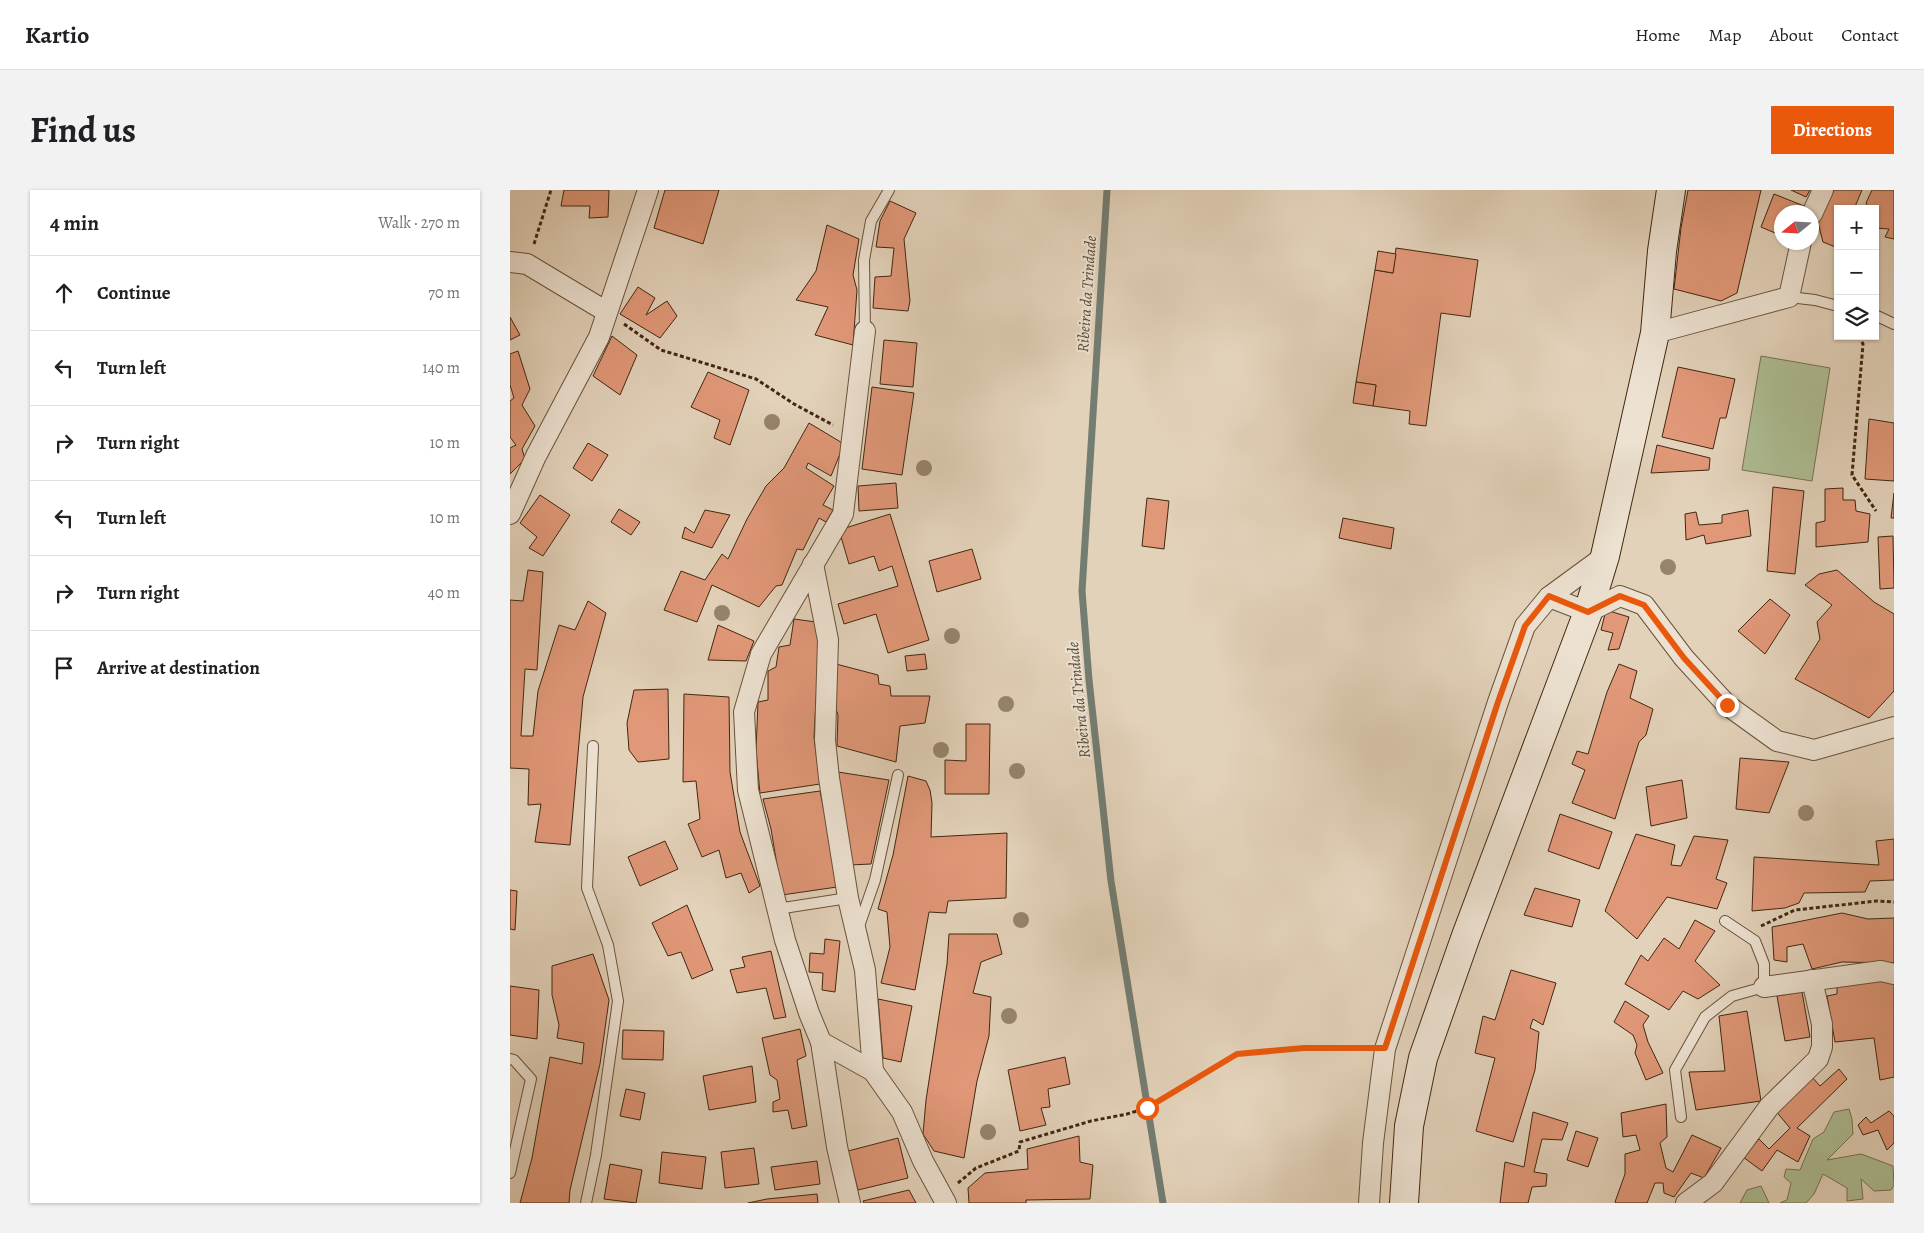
<!DOCTYPE html>
<meta charset="utf-8">
<style>
body{margin:0;font-family:Alegreya,serif;background:#f2f2f2;color:#202124}
.controls{position:absolute;right:15px;top:15px;display:grid;overflow:hidden;border-radius:0px;box-shadow:0 1px 4px #0004}
.controls button{width:45px;height:45px;display:grid;place-items:center;padding:0;border:0;border-bottom:1px solid #e0e0e0;background:#fff;color:#202124;font:25px sans-serif}
.compass{position:absolute;left:1264px;top:15px;width:45px;height:45px;border-radius:50%;background:#fff;box-shadow:0 1px 4px #0004;rotate:252deg}
.stop{position:absolute;width:15px;height:15px;margin:-11px;border:4px solid #ea580c;border-radius:50%;background:#fff}
.stop.end{background:#ea580c;border-color:#fff;box-shadow:0 1px 5px #0008}
.list{margin:0;padding:0;list-style:none}
h2{display:flex;justify-content:space-between;align-items:center;height:65px;margin:0;padding:0 20px;font-size:21px}
h2 small{font-size:16px;font-weight:400;color:#757577}
.list li{display:grid;grid-template-columns:32px 1fr auto;gap:15px;align-items:center;box-sizing:border-box;height:75px;padding:0 20px;border-top:1px solid #e0e0e0}
.list b{display:block;font-size:19px;white-space:nowrap}
.list em{font-size:16px;font-style:normal;color:#757577}
.icon{flex:none;width:28px;height:28px;fill:none;stroke:currentColor;stroke-width:2;stroke-linecap:round;stroke-linejoin:round}
.map{position:relative;flex:none;width:1384px;height:1013px;overflow:hidden;border-radius:0px}
header{display:flex;align-items:center;gap:30px;box-sizing:border-box;height:70px;padding:0 25px;background:#fff;border-bottom:1px solid #e0e0e0}
header strong{font-size:24px}
nav{display:flex;gap:28px;margin-inline-start:auto;font-size:18px}
.intro{display:flex;align-items:center;justify-content:space-between;box-sizing:border-box;height:120px;padding:0 30px}
h1{margin:0;font-size:35px}
.button{padding:12px 22px;border-radius:0px;background:#ea580c;color:#fff;font-size:18px;font-weight:700}
main{display:flex;gap:30px;padding:0 30px}
aside{flex:1;background:#fff;border-radius:0px;box-shadow:0 1px 4px #0004}
.map>svg:first-child{display:block}
</style>
<header>
<strong>Kartio</strong>
<nav><a>Home</a><a>Map</a><a>About</a><a>Contact</a></nav>
</header>
<div class="intro"><h1>Find us</h1><a class="button">Directions</a></div>
<main>
<aside>
<h2>4 min<small>Walk · 270 m</small></h2>
<ul class="list">
<li><svg class="icon" aria-label="ahead" viewBox="0 0 24 24"><path d="M12 20V5M6 11l6-6 6 6"/></svg><div><b>Continue</b></div><em>70 m</em></li>
<li><svg class="icon" aria-label="left" viewBox="0 0 24 24"><path d="M17 20v-9H6M10 6l-5 5 5 5"/></svg><div><b>Turn left</b></div><em>140 m</em></li>
<li><svg class="icon" aria-label="right" viewBox="0 0 24 24"><path d="M7 20v-9h11M14 6l5 5-5 5"/></svg><div><b>Turn right</b></div><em>10 m</em></li>
<li><svg class="icon" aria-label="left" viewBox="0 0 24 24"><path d="M17 20v-9H6M10 6l-5 5 5 5"/></svg><div><b>Turn left</b></div><em>10 m</em></li>
<li><svg class="icon" aria-label="right" viewBox="0 0 24 24"><path d="M7 20v-9h11M14 6l5 5-5 5"/></svg><div><b>Turn right</b></div><em>40 m</em></li>
<li><svg class="icon" aria-label="arrive" viewBox="0 0 24 24"><path d="M6 21V4h12l-3 4 3 4H6"/></svg><div><b>Arrive at destination</b></div></li>
</ul>
</aside>
<div class="map">
<svg width="1384" height="1013" viewBox="0 0 1384 1013">
<rect width="100%" height="100%" fill="#e3d2ba"/>
<filter id="stains"><feTurbulence type="fractalNoise" baseFrequency=".004" numOctaves="4"/><feColorMatrix values="0 0 0 0 .2 0 0 0 0 .09 0 0 0 0 .02 0 0 0 .5 -.17"/></filter>
<radialGradient id="worn" r=".72"><stop offset=".6" stop-color="#630" stop-opacity="0"/><stop offset="1" stop-color="#630" stop-opacity=".3"/></radialGradient>
<g fill="#aebd94" stroke="#787252">
<path d="M1251,166l69,12 -18,113 -70,-11z"/>
<path d="M1339,919l3,10 1,15 -26,26 34,-6 32,12 1,19 -3,5 -17,1 -13,-12 2,20 -16,2v-13l-24,-14 -9,20 -8,9h-26l7,-3 4,-17 -7,-6 2,-8 14,1 13,-31 11,-7 10,-20z"/>
<path d="M1251,996l8,17h-29l7,-13z"/>
</g>
<g fill="none" stroke-linecap="round" stroke-linejoin="round">
<path stroke="#737d72" stroke-width="7" d="M597,0l-25,401 7,89 22,201 52,322"/>
</g>
<g fill="#e19878" stroke="#412711">
<path d="M54,0h45l-1,27 -19,1 1,-12h-29z"/>
<path d="M155,0h54l-16,54 -49,-16z"/>
<path d="M1178,0h73l-24,103 -16,8 -47,-12 7,-61z"/>
<path d="M1281,0h19l-4,7z"/>
<path d="M1324,0h28l-8,19h-16v39l-15,-6 -5,-19z"/>
<path d="M1362,0h22v49l-9,-2 4,-8 -14,-1v-19h-6l-3,-6z"/>
<path d="M1264,4l30,12 -3,6h-19v24l-21,-9z"/>
<path d="M380,11l26,12 -12,26 6,62 -2,10 -35,-3 2,-31 16,-1 3,-28 -18,-1 4,-26z"/>
<path d="M317,35l32,14 -6,36 4,15 -4,55 -38,-10 13,-28 -32,-7 20,-29z"/>
<path d="M886,58l82,12 -8,57 -29,-4 -15,113 -17,-2 1,-13 -37,-5 3,-21 -20,-3 19,-112 18,3z"/>
<path d="M868,61l18,3 -3,19 -18,-3z"/>
<path d="M128,97l17,11 -9,17 21,-14 10,15 -17,22 -40,-24z"/>
<path d="M0,127l10,18 -10,5z"/>
<path d="M102,146l25,19 -17,40 -27,-19z"/>
<path d="M374,150l33,3 -4,44 -33,-3z"/>
<path d="M8,161l12,38 -8,16 13,21 -13,23 3,10 -15,15v-26l6,-3 -6,-8v-36l4,-3 -4,-13v-31z"/>
<path d="M1168,177l57,12 -9,39h-6l-7,31 -51,-12z"/>
<path d="M198,182l41,18 -19,55 -16,-7 6,-18 -29,-13z"/>
<path d="M846,192l20,3 -3,21 -20,-3z"/>
<path d="M362,197l42,6 -12,82 -40,-6z"/>
<path d="M1359,229l25,4v58l-29,-2z"/>
<path d="M299,233l35,21 -13,32 -23,-13 -2,5 28,18 -11,19 10,5 -7,12 -7,-4 -16,32 -6,-1 -15,36 -6,1 -17,21 -47,-22 -15,37 -33,-12 17,-39 24,9 17,-26 6,5 19,-40 19,-33 18,-18z"/>
<path d="M78,253l20,12 -16,26 -19,-13z"/>
<path d="M1147,255l53,13 -1,12 -58,3z"/>
<path d="M386,293l2,25 -39,3 -1,-25z"/>
<path d="M1263,297l31,4 -9,83 -28,-3z"/>
<path d="M1333,298v12h12l1,11 14,3 -2,28 -52,5v-24l9,-2v-32z"/>
<path d="M1384,303v25h-3z"/>
<path d="M30,305l30,20 -27,41 -14,-8 8,-11 -17,-14z"/>
<path d="M637,308l22,3 -5,48 -22,-3z"/>
<path d="M109,319l21,13 -9,13 -20,-13z"/>
<path d="M195,320l25,5 -18,33 -30,-10 3,-11 9,6z"/>
<path d="M1238,320l3,26 -45,8 -2,-9 -18,5 -1,-26 11,-2 3,13 23,-2v-8z"/>
<path d="M380,324l39,126 -41,13 -12,-39 -32,10 -6,-20 60,-18 -6,-20 -13,5 -5,-15 -25,8 -10,-34z"/>
<path d="M833,328l51,10 -3,21 -52,-11z"/>
<path d="M1383,346l1,52 -14,1 -2,-52z"/>
<path d="M462,359l9,30 -44,13 -8,-31z"/>
<path d="M18,380l15,2 -6,98 -12,-1 -4,67h12l5,-45 21,-66 16,5 13,-29 18,12 -23,84 -13,148 -35,-3 6,-38 -13,1 1,-36 -19,-1v-168l13,1z"/>
<path d="M1327,380l37,32 20,12v77l-25,27 -74,-39 25,-40 -3,-17 15,-17 -27,-20 14,-11z"/>
<path d="M1260,409l20,16 -25,39 -27,-23z"/>
<path d="M1096,420l23,7 -10,32 -11,1 5,-17 -12,-3z"/>
<path d="M284,429l22,3 3,24 -5,91 6,47 -60,9 -4,-42 2,-49 10,-2v-29l8,-4 3,-20 11,-2z"/>
<path d="M208,435l36,16 -8,20 -38,-1z"/>
<path d="M415,464l2,15 -20,2 -2,-15z"/>
<path d="M326,474l42,11 1,9 11,2 1,10h39l-5,27 -25,3 -4,36 -59,-16 1,-31 -4,-11z"/>
<path d="M1109,474l18,7 -7,27 23,11 -7,26 -7,7 -24,77 -43,-16 13,-33 -13,-6 5,-13 11,3 19,-62z"/>
<path d="M158,499l1,70 -31,3 -9,-12 -2,-27 7,-33z"/>
<path d="M174,504l45,3 1,75 10,60 20,54 -11,7 -8,-20 -15,5 -7,-28 -17,7 -14,-33 12,-5 -4,-38 -13,1z"/>
<path d="M456,534h24l-1,70h-44v-34l21,1z"/>
<path d="M1230,568l49,4 -20,51 -33,-4z"/>
<path d="M328,582l51,8 -18,84 -21,1z"/>
<path d="M398,586l18,5 4,9 2,13 -1,34 76,-4 -1,65 -58,3 -2,12 -17,-1 -14,78 -34,-7 9,-36 -3,-35 -9,-3 15,-54z"/>
<path d="M1172,590l5,38 -36,8 -5,-39z"/>
<path d="M310,601l7,34 10,62 -55,8 -11,-66 -8,-30z"/>
<path d="M1050,624l52,18 -13,37 -51,-18z"/>
<path d="M1126,644l39,11 -4,20 10,1 13,-30 34,4 -12,39 11,4 -10,26 -50,-12 -30,42 -32,-28z"/>
<path d="M1384,649v41l-24,1 -5,11 -61,1 -5,10 -14,5 -33,3 2,-54 125,8 -3,-24z"/>
<path d="M155,651l13,28 -38,17 -12,-29z"/>
<path d="M1025,698l45,12 -8,27 -48,-12z"/>
<path d="M0,700l7,1 -2,39 -5,-1z"/>
<path d="M177,715l26,65 -21,9 -11,-27 -13,4 -16,-33z"/>
<path d="M1332,723l26,6 26,-1v45l-52,-1 -30,7 -9,-25 -16,3v15l-13,-2 -2,-33z"/>
<path d="M1185,730l20,11 -20,30 25,24 -22,14 -15,-8 -14,19 -44,-26 16,-29 7,6 16,-23 15,11z"/>
<path d="M439,744h48l5,20 -21,8 -8,31 18,4 -2,39 -12,45 -13,77 -30,-7 -11,-17 3,-34 21,-136z"/>
<path d="M315,749l15,2 -5,51 -13,-2 1,-17 -14,-1 1,-19 14,1z"/>
<path d="M261,761l15,66 -12,2 -8,-31 -29,5 -7,-23 15,-3 -3,-10z"/>
<path d="M83,764l16,46 -9,64 -30,126 -1,13h-49l12,-45 18,-101 32,7 2,-21 -27,-5 2,-13 -7,-30v-29z"/>
<path d="M1001,780l45,13 -13,42 -10,-6 -3,9 9,4 -4,38 -22,72 -37,-11 19,-73 -20,-5 8,-37 12,4z"/>
<path d="M1369,791l15,3v93l-14,3 -6,-42 -39,4 -8,-46 10,-2v-10z"/>
<path d="M0,796l29,4 -2,49 -27,-4z"/>
<path d="M1292,802l8,45 -25,4 -8,-45z"/>
<path d="M368,809l34,7 -11,56 -18,-4z"/>
<path d="M1115,811l24,15 -6,9 5,17 15,31 -17,7 -11,-27 2,-8 -4,-10 -19,-13z"/>
<path d="M1237,821l14,90 -65,9 -7,-38 36,-1 -6,-55z"/>
<path d="M290,839l6,27 -9,4 10,66 -15,3 -4,-19 -15,2v-10l7,-3 -3,-19 -7,-5 -8,-37z"/>
<path d="M113,840l41,1 -1,29 -41,-1z"/>
<path d="M555,867l5,27 -22,5 2,18 -9,1 5,17 -26,6 -12,-61z"/>
<path d="M242,876l4,36 -47,8 -6,-34z"/>
<path d="M1329,879l8,10 -50,49 13,8 -12,26 -21,-12 -15,21 -19,-14 16,-18 10,10 21,-21 -16,-19 38,-32 8,9z"/>
<path d="M116,899l19,4 -5,27 -20,-4z"/>
<path d="M1156,914l1,33 -7,6 6,25 7,4 19,-37 29,13 -17,30 -13,-5 -17,24 -10,-4 -1,-10h-8l-8,20h-31l-1,-1 10,-28v-20l15,-4 -4,-15 -13,2 -2,-24z"/>
<path d="M1379,921l5,5v27l-7,7 -9,-20 -15,5 -5,-10 8,-8 5,6z"/>
<path d="M1023,922l35,11 -6,17 -20,-1 -8,33 13,2 -1,12 -14,1 -4,16h-28l5,-41 19,5z"/>
<path d="M1066,941l22,7 -10,29 -21,-7z"/>
<path d="M569,946l1,26 13,3 -3,34 -64,1v3h-57l-1,-15 17,-15 43,-4 -1,-20z"/>
<path d="M388,948l10,40 -50,12 -10,-39z"/>
<path d="M244,958l5,36 -34,4 -4,-36z"/>
<path d="M152,962l44,5 -4,32 -43,-6z"/>
<path d="M307,971l3,23 -45,6 -4,-23z"/>
<path d="M100,974l32,6 -6,33 -32,-4z"/>
<path d="M399,1000l7,13h-52l-1,-2z"/>
<path d="M307,1004l1,9h-70l19,-4z"/>
</g>
<g fill="none" stroke-linecap="round" stroke-linejoin="round">
<g stroke="#6a523b" stroke-width="12">
<g id="lane">
<path d="M1279,107l26,3 23,6"/>
<path d="M1365,125l19,9"/>
<path d="M355,141l-1,-71 7,-39 18,-31"/>
<path d="M267,719l71,-11"/>
<path d="M348,739l17,-49 23,-105"/>
<path d="M0,869l4,1 17,19 -21,94"/>
<path d="M1171,927l-6,-47 30,-53 27,-21 32,-9v-23l-9,-23 -30,-20"/>
<path d="M76,1013l10,-48 22,-154 -10,-56 -21,-57 6,-142"/>
</g>
</g>
<g stroke="#6a523b" stroke-width="22">
<g id="street">
<path d="M1302,24l11,-24"/>
<path d="M0,72l17,2 80,48"/>
<path d="M355,141l-22,183 -82,140 -17,58 4,78 37,150 24,73 12,29 52,29 29,41 21,49 23,42"/>
<path d="M1145,143l134,-36 12,-55"/>
<path d="M0,324l26,-58 63,-119 49,-147"/>
<path d="M303,374l15,76 -3,100 4,38 19,120 17,72 8,101"/>
<path d="M1039,407l39,15 32,-16 24,9 40,53 43,47 50,36 37,9 80,-23"/>
<path d="M1254,797l117,-16 13,3"/>
<path d="M311,852l16,105 13,56"/>
<path d="M859,1013l4,-60 12,-94 113,-347 27,-76 24,-29 56,-41"/>
<path d="M1176,1013l27,-20 56,-76 49,-48 4,-12v-23l-10,-44"/>
</g>
</g>
<g stroke="#412711" stroke-width="30">
<path id="secondary" d="M894,1013l5,-77 14,-68 43,-122 122,-324 17,-56 50,-223 7,-82 9,-61"/>
</g>
<g stroke="#412711" stroke-width="3" stroke-dasharray="4 2.5" stroke-linecap="butt">
<path d="M24,54l17,-54"/>
<path d="M114,134l37,26 95,29 38,25 39,21"/>
<path d="M1349,146l4,8 -11,131 24,36"/>
<path d="M1251,736l34,-16 82,-9 17,1"/>
<path d="M448,993l18,-15 43,-17 1,-9 71,-21 36,-7 20,-6 90,-54 66,-6 62,1"/>
</g>
<use href="#lane" stroke="#ede2d2" stroke-width="10"/>
<use href="#street" stroke="#ede2d2" stroke-width="20"/>
<use href="#secondary" stroke="#ede2d2" stroke-width="28"/>
</g>
<g fill="#96846b">
<circle cx="262" cy="232" r="8"/>
<circle cx="414" cy="278" r="8"/>
<circle cx="1158" cy="377" r="8"/>
<circle cx="212" cy="423" r="8"/>
<circle cx="442" cy="446" r="8"/>
<circle cx="496" cy="514" r="8"/>
<circle cx="431" cy="560" r="8"/>
<circle cx="507" cy="581" r="8"/>
<circle cx="1296" cy="623" r="8"/>
<circle cx="511" cy="730" r="8"/>
<circle cx="499" cy="826" r="8"/>
<circle cx="478" cy="942" r="8"/>
</g>
<g fill="none" stroke-linecap="round" stroke-linejoin="round">
<path stroke="#ea580c" stroke-width="6" d="M637,918l90,-54 67,-6h81l113,-346 27,-76 24,-30 39,16 32,-16 24,9 40,53 43,47"/>
</g>
<g text-anchor="middle" dominant-baseline="central" stroke-width="4" stroke-linejoin="round" paint-order="stroke">
<g font-size="16" font-style="italic" fill="#564b39" stroke="#ede2d2">
<text transform="translate(577 104) rotate(-86)">Ribeira da Trindade</text>
<text transform="translate(569 510) rotate(-96)">Ribeira da Trindade</text>
</g>
</g>
<rect width="100%" height="100%" filter="url(#stains)"/>
<rect width="100%" height="100%" fill="url(#worn)"/>
</svg>
<div class="controls">
<button>+</button>
<button>−</button>
<button><svg class="icon" aria-label="layers" viewBox="0 0 24 24"><path d="M12 4l9 5-9 5-9-5zM3 14l9 5 9-5"/></svg></button>
</div>
<svg class="compass" viewBox="-18 -18 36 36"><path d="M0-13l5 13h-10z" fill="#e53935"/><path d="M0 13l5-13h-10z" fill="#757577"/></svg>
<div class="stop" style="left:637px;top:918px"></div>
<div class="stop end" style="left:1217px;top:515px"></div>
</div>
</main>
